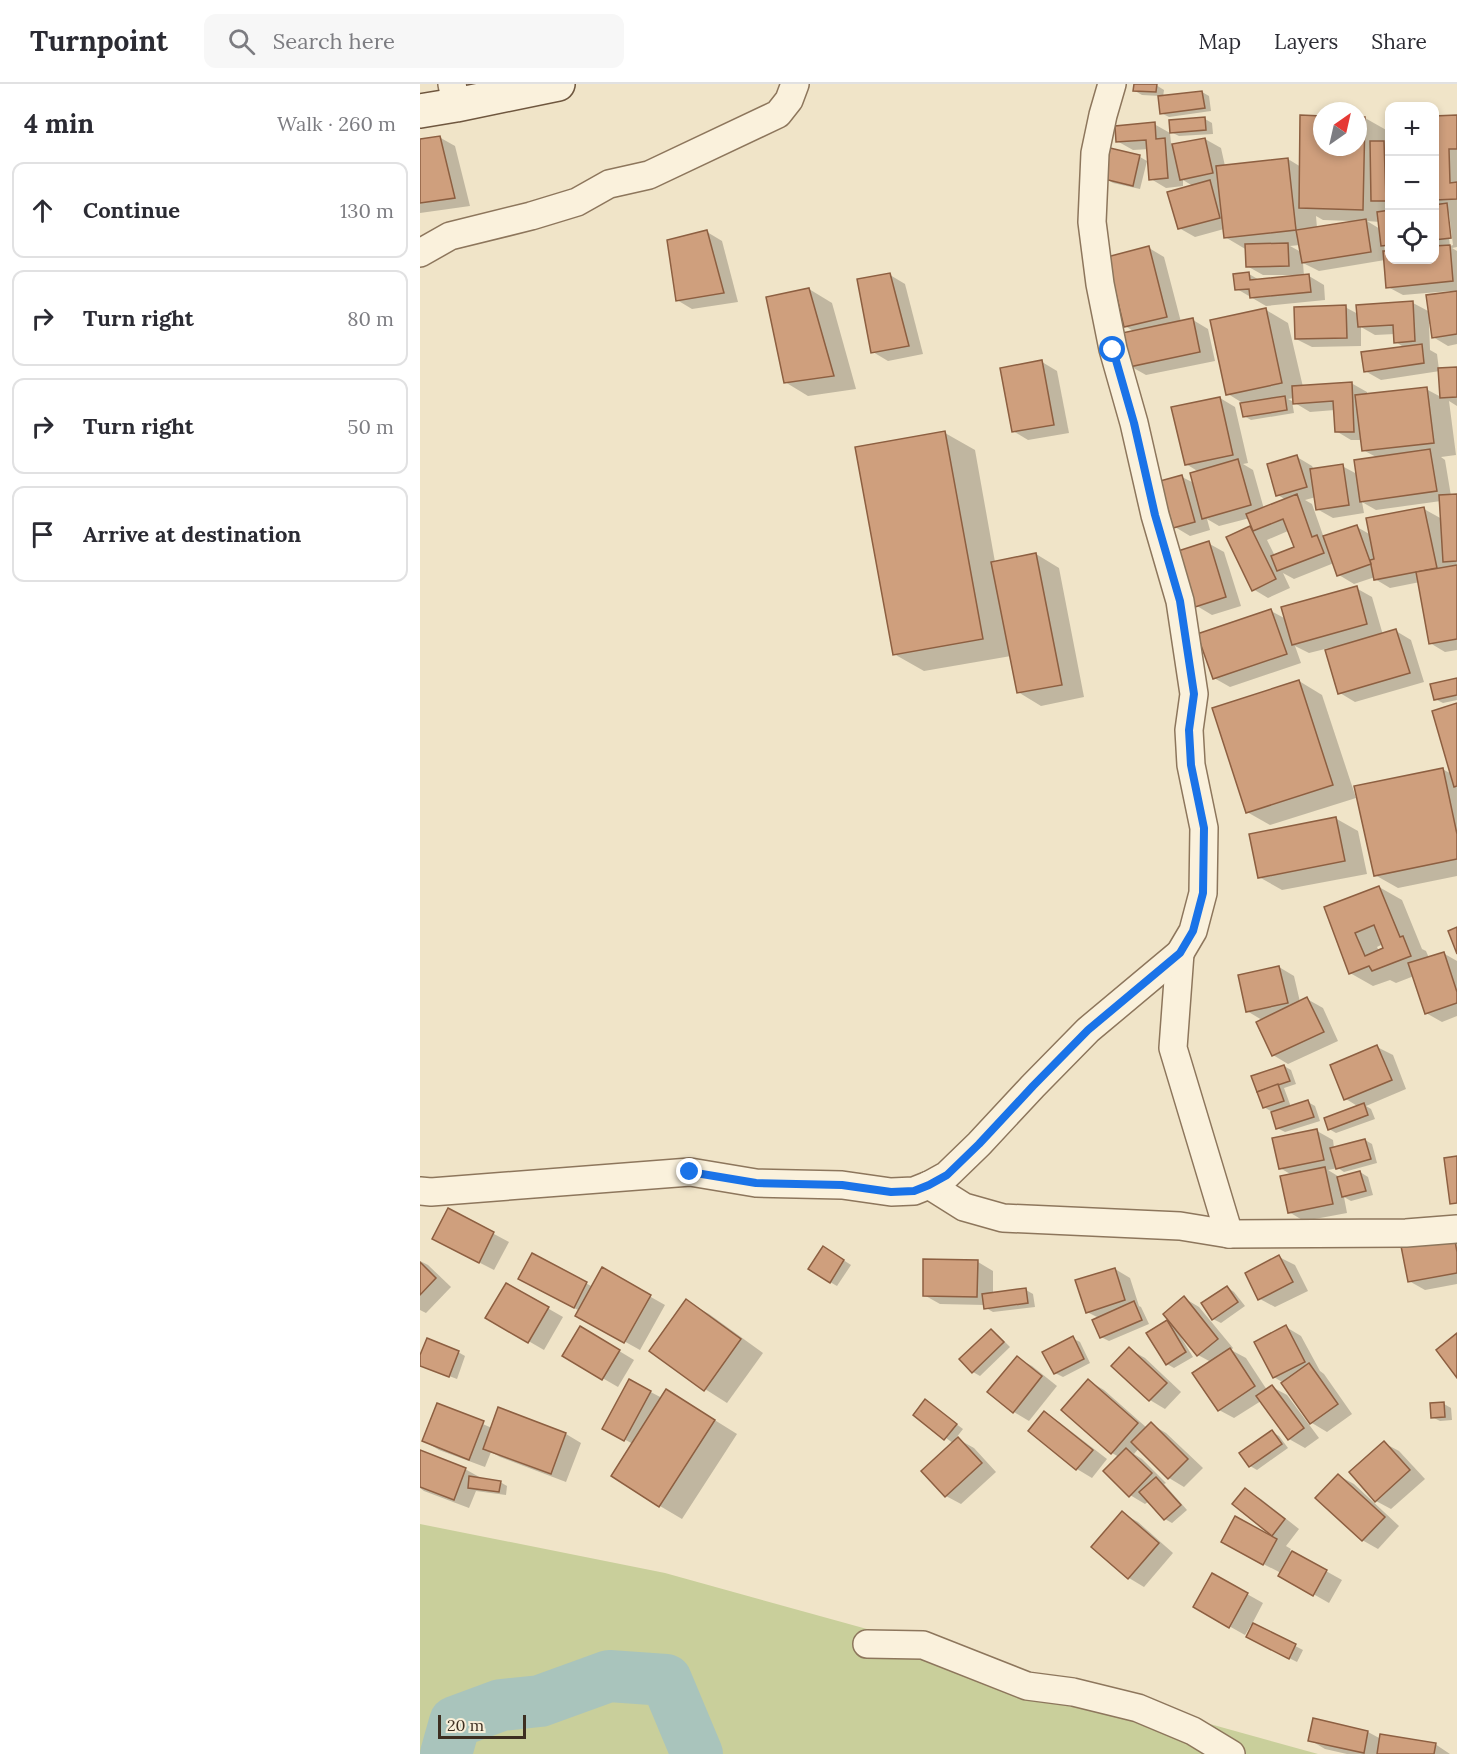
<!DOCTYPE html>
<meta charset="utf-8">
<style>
body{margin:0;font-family:Lora,serif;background:#f7f7f7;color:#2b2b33}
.controls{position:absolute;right:18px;top:18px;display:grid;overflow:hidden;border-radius:12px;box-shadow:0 3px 9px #0003}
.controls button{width:54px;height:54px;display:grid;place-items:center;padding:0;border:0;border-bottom:2px solid #e1e1e2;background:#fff;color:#2b2b33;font:30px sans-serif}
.compass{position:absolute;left:893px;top:18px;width:54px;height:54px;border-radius:50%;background:#fff;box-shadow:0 3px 9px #0003;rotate:34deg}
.scale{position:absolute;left:18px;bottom:15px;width:88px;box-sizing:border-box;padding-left:6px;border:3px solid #3d2e20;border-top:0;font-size:16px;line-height:21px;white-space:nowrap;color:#3d2e20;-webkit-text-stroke:4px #f7eed8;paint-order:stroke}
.stop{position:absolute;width:18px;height:18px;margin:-14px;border:4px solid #1a73e8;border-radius:50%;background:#fff}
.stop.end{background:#1a73e8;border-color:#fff;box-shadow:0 2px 6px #0008}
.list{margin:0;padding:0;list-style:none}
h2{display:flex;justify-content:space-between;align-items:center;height:78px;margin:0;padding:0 24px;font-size:26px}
h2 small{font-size:20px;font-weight:400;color:#7c7c81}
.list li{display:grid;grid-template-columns:39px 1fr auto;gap:18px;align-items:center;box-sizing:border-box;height:96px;margin:0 12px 12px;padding:0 12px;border:2px solid #e1e1e2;border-radius:12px}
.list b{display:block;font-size:22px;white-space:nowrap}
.list em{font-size:20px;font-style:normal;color:#7c7c81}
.icon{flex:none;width:33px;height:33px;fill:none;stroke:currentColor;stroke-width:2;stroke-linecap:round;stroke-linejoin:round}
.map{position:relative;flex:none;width:1037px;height:1670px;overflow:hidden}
header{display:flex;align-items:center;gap:36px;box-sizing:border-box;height:84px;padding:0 30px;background:#fff;border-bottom:2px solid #e1e1e2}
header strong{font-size:28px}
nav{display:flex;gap:33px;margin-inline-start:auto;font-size:21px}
.search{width:420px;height:54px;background:#f7f7f7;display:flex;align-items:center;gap:15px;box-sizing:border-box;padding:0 21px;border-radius:12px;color:#7c7c81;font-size:22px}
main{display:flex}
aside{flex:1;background:#fff}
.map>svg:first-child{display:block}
</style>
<header>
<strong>Turnpoint</strong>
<div class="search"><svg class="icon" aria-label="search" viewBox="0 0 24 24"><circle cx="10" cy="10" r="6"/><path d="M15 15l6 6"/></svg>Search here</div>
<nav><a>Map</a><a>Layers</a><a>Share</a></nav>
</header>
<main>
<aside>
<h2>4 min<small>Walk · 260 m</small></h2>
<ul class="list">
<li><svg class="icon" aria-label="ahead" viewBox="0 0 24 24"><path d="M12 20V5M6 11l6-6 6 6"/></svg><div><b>Continue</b></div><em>130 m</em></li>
<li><svg class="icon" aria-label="right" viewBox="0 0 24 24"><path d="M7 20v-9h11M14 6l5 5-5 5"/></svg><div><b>Turn right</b></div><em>80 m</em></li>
<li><svg class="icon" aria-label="right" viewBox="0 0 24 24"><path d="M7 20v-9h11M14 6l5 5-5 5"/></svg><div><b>Turn right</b></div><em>50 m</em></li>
<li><svg class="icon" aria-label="arrive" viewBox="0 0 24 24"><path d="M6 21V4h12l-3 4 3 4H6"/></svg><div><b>Arrive at destination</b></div></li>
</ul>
</aside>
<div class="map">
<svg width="1037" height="1670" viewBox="0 0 1037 1670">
<rect width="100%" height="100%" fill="#f0e4c8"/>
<path fill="#c9cf9b" d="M0,1440l245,49 653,181h-898z"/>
<g fill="#0003" fill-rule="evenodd">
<path d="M736,1l8,5 -1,7 39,-5 7,4 2,15 -42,6 -8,-4 -1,-17 -18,-1 -7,-4z"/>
<path d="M902,33v30h36v-29h7l23,13 -1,13 3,2v59h-4v7h4v37l-6,-3 1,6 5,8h44v-143h23v130l-5,1 5,3v93l-9,2 -15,-9 -2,-14 -2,1 1,26 7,4 2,16 18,-1v37l-8,-5 7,54 -15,2 4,3 6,36h6v154l-12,2 -15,-9 -10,-61 -30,6 -15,-9v-2l-21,7 -15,-9 -5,-12 -40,16 -11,-6 7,15 -22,10 -15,-9 -25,-51 25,-12 -3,-8 -31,8 -12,-7 3,11 -20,6 -15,-9 7,-50 12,6 5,-11 -13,-8 34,-66 15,9 13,56 -5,1 10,6 11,39 22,-9 -8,-5 19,-38 15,9 2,4 28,-4 15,8 21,-16 -15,-8 -1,-10h-11l-15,-9 -1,-21 -25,2 -15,-9 -1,-5 -6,1 4,2 2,12 -43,7 -7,-4 -3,-14 -13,-8 38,-84 22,13 15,64 48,-4 16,9v3l59,-6 15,8 -1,-26 -59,9 -16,-9 40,-23 -9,-6 -1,-8 -20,1 -14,-8v19l-49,1 -16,-8 49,-32 13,7 55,-11 17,9 21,-19 -1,-2 -47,4 -15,-8 -3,-27 -66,11 -16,-8 1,13h5l15,9 1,15 -59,6 -29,-17 12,-15 12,7 37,-4 -1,-2h-34l-16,-9v-16l-22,-13 -1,-8 -29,8 -16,-9 14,-42 -10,-6v6l-17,2 -15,-9 -2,-30 -16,1 -16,-9 37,-17 16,9 1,10 4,3 30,-7 16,9 4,18 63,-7 13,8zM1026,129h3l4,32 -3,1zM896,132l7,4 29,1 1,2 -36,5zM947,137l13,1v7zM880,161l1,7 -11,-6zM896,413l1,12 16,9 31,-5 -2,-11 14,8 65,-9 1,18 -18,-10 -53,26 -14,-8 -33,11 -12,-34 -7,-4zM868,447l8,17 -21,8 -8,-16z"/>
<path d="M785,35l7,4 1,11 -34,2 -8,-4z"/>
<path d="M19,53l16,9 15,60 -50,7v-73z"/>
<path d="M691,66l29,7 7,4 -7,28 -27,-6 -8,-5z"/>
<path d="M287,148l15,9 16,61 -46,7 -15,-9z"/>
<path d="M729,164l15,9 17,65 12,-2 15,9 7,32 -69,14 -16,-9 5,-34 -10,-6z"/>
<path d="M470,191l15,9 18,70 -35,7 -15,-9z"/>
<path d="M389,205l23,14 24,86 -48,7 -23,-14z"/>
<path d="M622,278l15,9 12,62 -41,7 -15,-9z"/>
<path d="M525,349l30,17 20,112 41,-8 23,14 25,129 -43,9 -23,-14 -7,-36 -87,15 -30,-17z"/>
<path d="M788,459l16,9 17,54 -29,9 -15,-9z"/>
<path d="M936,504l16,9 11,38 13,-4 15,9 13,42 -69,20 -15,-9 -7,-46 -24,6 -14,-7 6,17 -71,24 -16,-9 57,-67 15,8z"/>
<path d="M1037,596v20l-14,3 -8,-4z"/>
<path d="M879,597l23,14 34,103 -86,27 -23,-13z"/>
<path d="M1037,621v171l-59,12 -23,-13 67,-106 10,5z"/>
<path d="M915,734l23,13 9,43 -85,16 -23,-13z"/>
<path d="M959,803l23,13 20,49 4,2 3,7 14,-5 14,8v55l-15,6 -16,-9 -12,-37 -18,7 -6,-3 -17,6 -23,-13 -24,-65zM963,860l2,5 -6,2 -2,-4z"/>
<path d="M859,883l15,9 6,26 7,-3 16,9 15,33 -50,23 -15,-9 -11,-35 -15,-9z"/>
<path d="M957,963l16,8 13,34 -40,17 5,3 4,10 -39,14 -7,-4 30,-22 -13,-8z"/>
<path d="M864,982l7,4 5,14 -12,4 7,19 17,-5 7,4 5,15 -35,11 -8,-4 -5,-16 -8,-5z"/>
<path d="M897,1047l16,9 1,8 31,-8 7,4 5,19 -33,9 -6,-4 -10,2 13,8 19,-6 8,5 5,18 -22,6 -7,-4 3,16 -43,8 -15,-9 3,-37 -12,-7z"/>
<path d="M29,1126l60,32 -15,28 -45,-23z"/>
<path d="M1037,1155v45l-32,6 -16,-9z"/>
<path d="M411,1168l20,13 -14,21 -7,-4z"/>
<path d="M112,1171l61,32 10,-17 62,35 -25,45 -63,-35 3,-4 -45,-23z"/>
<path d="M859,1173l16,8 13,26 -33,16 -15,-8z"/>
<path d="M0,1177l8,4 23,22 -25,26 -6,-3z"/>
<path d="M558,1178l15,9v23l33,-4 7,4 2,13 -42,5 -7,-4 -1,-3 -45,-1 -16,-9z"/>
<path d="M695,1185l15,9 9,28 2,1 8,17 -40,17 -8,-4 -2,-19 -12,-6z"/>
<path d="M87,1201l56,32 -19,33 -57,-33z"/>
<path d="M807,1203l7,5 11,14 -24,17 -8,-4z"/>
<path d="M764,1214l15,9 34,41 -2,2 15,8 21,32 5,-3 15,8 32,43 -14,10 -16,-9 -28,-38 -27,17 -15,-8 -8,-48 -13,-7 -17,-22 -2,1 14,23 -19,11 -7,-4v-42l8,5z"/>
<path d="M266,1217l23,13 54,39 -36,50 -22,-14z"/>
<path d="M866,1243l15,9 19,35 4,3 28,40 -25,18 -20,-12 1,-1 -26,-37 -8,-5z"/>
<path d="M161,1244l53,32 -16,27 -54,-31z"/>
<path d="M571,1247l7,4 12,12 -30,29 -7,-4 -12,-13z"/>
<path d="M652,1254l8,4 10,21 -27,14 -8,-4z"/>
<path d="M709,1265l16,9 36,34 -16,17 -15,-9 -37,-34z"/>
<path d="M38,1268l7,4 -8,23 -37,-14v-6z"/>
<path d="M597,1274l15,8 25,20 -28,35 -15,-9z"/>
<path d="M210,1297l32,17 27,6 48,30 -55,85 -22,-13 -27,-62 -29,-16z"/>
<path d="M669,1297l15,9 43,38 4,-4 15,9 37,35 -19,19 -15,-9 -30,-30 -5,6 8,5 24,24 -2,1 23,26 -15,13 -7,-4 -16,-18 -4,3 -15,-9 -11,-38 -7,-4 -49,-43z"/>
<path d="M506,1317l37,28 -7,9 18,10 22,24 -35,32 -15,-8 8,-52 -39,-30z"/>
<path d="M1024,1320l7,4 1,12 -12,1 -8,-4z"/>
<path d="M18,1321l54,23 74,6 15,9 -15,39 -66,-25 -9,-5 -6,15 -46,-17 -15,-9z"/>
<path d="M624,1329l15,9 48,37 -15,19 -15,-9z"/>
<path d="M852,1348l7,4 9,12 -31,22 -7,-4z"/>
<path d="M964,1359l15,8 26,28 -34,30 -15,-8z"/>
<path d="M0,1370l45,15 16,9 19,4 7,4 -1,9 -30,-4 -7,17 -45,-17 -4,-3z"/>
<path d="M919,1392l15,8 45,42 -21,23 -16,-9z"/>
<path d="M825,1406l16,9 38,30 -13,17 5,3 -1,2 52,29 -13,23 -49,-28 1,-2 -43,-22 38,-13 -42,-34z"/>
<path d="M702,1429l16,9 35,31 -29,34 -15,-9 -36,-31z"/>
<path d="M793,1491l50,28 -11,21 51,26 -6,12 -42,-21 -2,-14 -2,-2 -6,10 -50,-28z"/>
<path d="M948,1648l13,7 54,5 15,10h-103l-22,-5 -15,-9z"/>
</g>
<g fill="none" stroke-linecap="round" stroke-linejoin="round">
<path stroke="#a9c4bc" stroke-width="52" d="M26,1670l9,-32 46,-17 39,-4 69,-25 57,4 31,74"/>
</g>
<g fill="#cf9f7d" stroke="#8d5f41" stroke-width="1.5" fill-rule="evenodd">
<path d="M714,0h23l-1,8 -23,-1z"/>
<path d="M782,7l3,17 -45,6 -2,-18z"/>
<path d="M880,31l22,1v31h36v-30h7l-2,93 -64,-2z"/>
<path d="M1037,31v34h-8l1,34 7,-1v17l-22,1 -1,-84z"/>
<path d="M785,33l1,13 -36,3 -1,-13z"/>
<path d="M735,38l1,17 9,-1 3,40 -19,2 -3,-40 -30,2 -1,-16z"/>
<path d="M20,52l15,62 -35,5v-64z"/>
<path d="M785,54l8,35 -33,7 -8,-36z"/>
<path d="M950,57h14l2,60h-15z"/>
<path d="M690,64l30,7 -7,31 -29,-7z"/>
<path d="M868,74l8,72 -72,8 -8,-72z"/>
<path d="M790,96l10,38 -42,11 -11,-37z"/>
<path d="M1027,119l4,35 -17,2v-35z"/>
<path d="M970,126v35l-9,1 -4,-34z"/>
<path d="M946,135l5,33 -69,11 -6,-33z"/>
<path d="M287,146l17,63 -48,8 -9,-61z"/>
<path d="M868,159l1,23 -43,1 -1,-23z"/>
<path d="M1030,161l3,36 -67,7 -3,-37h7v9h44v-14z"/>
<path d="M729,162l18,71 -43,10 -17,-70z"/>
<path d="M829,188l1,8 59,-6 2,18 -61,6 -1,-9 -14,1 -2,-16z"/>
<path d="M470,189l19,73 -38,7 -14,-74z"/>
<path d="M389,204l25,88 -50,7 -18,-86z"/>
<path d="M1037,207v43l-25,4 -6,-43z"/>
<path d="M993,217l2,40 -21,2 -1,-18 -35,2 -2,-22z"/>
<path d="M926,221l1,33 -52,1 -1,-32z"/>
<path d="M846,224l16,75 -56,12 -16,-75z"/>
<path d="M773,234l7,34 -71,15 -7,-34z"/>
<path d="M1002,260l2,19 -60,9 -3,-20z"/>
<path d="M622,276l12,65 -42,7 -12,-64z"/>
<path d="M1037,283v30l-17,1 -2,-30z"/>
<path d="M932,298l2,50h-19l-2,-31 -40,3 -1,-18z"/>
<path d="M1007,303l7,56 -72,8 -7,-56z"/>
<path d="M865,312l2,14 -44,7 -3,-14z"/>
<path d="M800,313l13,58 -48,10 -14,-58z"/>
<path d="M525,347l38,208 -90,16 -38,-208z"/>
<path d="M1010,365l7,42 -77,11 -6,-42z"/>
<path d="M877,371l10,32 -31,9 -9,-32z"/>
<path d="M818,375l13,46 -49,14 -12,-46z"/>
<path d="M923,380l6,41 -33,5 -6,-41z"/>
<path d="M762,391l13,47 -22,6 -13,-47z"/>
<path d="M877,410l15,43 5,-2 7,18 -47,18 -6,-15 23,-9 -11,-28 -30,12 -7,-17z"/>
<path d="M1037,410v67l-14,1 -4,-67z"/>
<path d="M1004,423l13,61 -63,12 -4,-20 4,-1 -8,-41z"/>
<path d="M937,441l14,39 -34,12 -14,-40z"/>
<path d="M830,442l26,53 -24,12 -26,-54z"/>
<path d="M789,457l17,56 -31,10 -17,-56z"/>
<path d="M616,469l26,132 -45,8 -26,-131z"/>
<path d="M1037,481v74l-28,5 -13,-72z"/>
<path d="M937,502l10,38 -75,21 -11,-38z"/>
<path d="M851,525l16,45 -74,25 -16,-45z"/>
<path d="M976,545l14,44 -72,21 -13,-44z"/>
<path d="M1037,594v17l-23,5 -4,-16z"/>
<path d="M879,596l34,105 -87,28 -34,-105z"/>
<path d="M1037,619v83l-3,1 -22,-76z"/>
<path d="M1023,684l14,66v25l-83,17 -20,-90z"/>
<path d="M916,733l9,44 -87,17 -9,-44z"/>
<path d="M959,802l21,51 3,-1 8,20 -39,15 -3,-5 -20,8 -25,-67zM954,841l9,23 -18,8 -10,-23z"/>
<path d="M1037,843v27l-9,-23z"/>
<path d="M1024,868l13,40v11l-32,11 -17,-51z"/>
<path d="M859,882l9,37 -42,9 -8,-37z"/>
<path d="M887,913l17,35 -52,24 -16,-34z"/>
<path d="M957,961l15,35 -48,20 -14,-35z"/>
<path d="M864,981l6,16 -33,11 -6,-16z"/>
<path d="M858,1000l6,17 -21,7 -6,-16z"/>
<path d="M888,1016l6,17 -38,12 -5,-17z"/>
<path d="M944,1019l4,12 -40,15 -4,-12z"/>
<path d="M897,1045l7,31 -45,9 -7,-31z"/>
<path d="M945,1055l6,20 -35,10 -6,-21z"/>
<path d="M1037,1072v47l-7,1 -6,-46z"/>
<path d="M905,1083l8,37 -45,9 -8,-37z"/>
<path d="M940,1087l6,20 -24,6 -5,-20z"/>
<path d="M28,1124l46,24 -15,31 -47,-24z"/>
<path d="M1034,1151l3,17v21l-49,9 -7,-36z"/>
<path d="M403,1162l21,14 -14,23 -22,-14z"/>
<path d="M112,1169l55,29 -13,26 -56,-29z"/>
<path d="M859,1171l14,27 -35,18 -13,-27z"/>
<path d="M503,1175l55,1 -1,37 -54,-1z"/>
<path d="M0,1178l16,16 -16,17z"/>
<path d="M182,1183l49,28 -27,48 -49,-27z"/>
<path d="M695,1184l10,32 -39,13 -11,-33z"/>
<path d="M86,1199l43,24 -21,36 -43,-25z"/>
<path d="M807,1202l11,16 -26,18 -11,-17z"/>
<path d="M606,1204l2,15 -44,6 -2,-15z"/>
<path d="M764,1212l34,43 -21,17 -34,-42z"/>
<path d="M266,1215l55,40 -37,52 -55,-40z"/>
<path d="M714,1217l8,19 -42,18 -8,-18z"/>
<path d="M747,1236l19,32 -20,13 -20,-32z"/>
<path d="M866,1241l19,37 -32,16 -19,-36z"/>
<path d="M160,1242l40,24 -18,30 -40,-24z"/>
<path d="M571,1245l13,13 -32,31 -13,-14z"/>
<path d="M1037,1249v45l-21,-28z"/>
<path d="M653,1252l11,23 -30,15 -12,-22z"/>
<path d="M7,1254l32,13 -10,26 -29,-11v-11z"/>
<path d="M709,1263l38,36 -18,18 -38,-35z"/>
<path d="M810,1264l25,38 -37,25 -26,-38z"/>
<path d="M597,1272l25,20 -29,37 -26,-21z"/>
<path d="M889,1279l29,41 -28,20 -29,-41z"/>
<path d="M209,1295l22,12 -27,50 -22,-12z"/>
<path d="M668,1295l50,44 -27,31 -50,-44z"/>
<path d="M852,1301l32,43 -16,12 -32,-44z"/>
<path d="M246,1305l49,31 -56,87 -48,-31z"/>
<path d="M505,1315l32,25 -13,16 -31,-25z"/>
<path d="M1024,1318l1,15 -14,1 -1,-15z"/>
<path d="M17,1319l47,18 -15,39 -47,-19z"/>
<path d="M78,1323l68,26 -15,41 -68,-25z"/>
<path d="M624,1327l49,39 -17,20 -48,-39z"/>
<path d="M731,1338l37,37 -20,20 -37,-37z"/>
<path d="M852,1346l10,14 -33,23 -10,-14z"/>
<path d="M538,1353l24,26 -37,34 -24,-26z"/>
<path d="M964,1357l26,29 -35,32 -26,-30z"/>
<path d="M706,1364l26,25 -23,24 -26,-26z"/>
<path d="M0,1366l46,18 -12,32 -34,-13z"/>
<path d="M918,1390l47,43 -23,24 -47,-43z"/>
<path d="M49,1392l32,5 -2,11 -31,-4z"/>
<path d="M736,1393l25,28 -17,15 -25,-28z"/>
<path d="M825,1404l40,31 -13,17 -40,-32z"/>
<path d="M702,1427l37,32 -31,36 -37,-32z"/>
<path d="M815,1432l42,23 -14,26 -42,-23z"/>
<path d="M872,1467l35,19 -14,26 -35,-20z"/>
<path d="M792,1489l36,20 -19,35 -36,-21z"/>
<path d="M833,1539l43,21 -7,15 -43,-22z"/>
<path d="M893,1634l55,13 -4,22 -56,-12z"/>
<path d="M960,1650l56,9 -2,11h-57z"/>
</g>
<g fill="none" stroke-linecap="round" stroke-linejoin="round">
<g stroke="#8d765c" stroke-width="30">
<g id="street">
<path d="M32,0l4,21"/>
<path d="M0,169l30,-17 81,-20 46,-14 32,-18 40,-9 129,-61 11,-14 6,-16"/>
<path d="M760,869l-7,95 56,186"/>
<path d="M509,1101l35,22 39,11 177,8 49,8 177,-1 51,-4"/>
<path d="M0,1107l11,1 259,-20 66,11 86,2 49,7 23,-1 15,-6 18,-10 32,-31 54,-58 55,-56 92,-77 13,-22 10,-38 1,-65 -13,-63 -2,-35 5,-36 -14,-93 -25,-86 -21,-92 -21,-74 -13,-65 -8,-62 3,-69 8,-38 9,-31"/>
<path d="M447,1560l56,1 104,41 46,6 65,16 55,23 38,23"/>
</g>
</g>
<g stroke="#6f573f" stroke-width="36">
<path id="secondary" d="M0,27l36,-6 102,-21"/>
</g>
<use href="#street" stroke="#faf1dc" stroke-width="27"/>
<use href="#secondary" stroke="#faf1dc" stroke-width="33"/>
</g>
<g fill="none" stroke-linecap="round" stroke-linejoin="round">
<path stroke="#1a73e8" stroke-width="8" d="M270,1088l66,11 86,2 49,7 23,-1 15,-6 18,-10 32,-31 54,-58 55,-56 92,-77 13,-22 10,-38 1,-65 -13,-63 -2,-35 5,-36 -14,-93 -25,-86 -21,-92 -21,-73"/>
</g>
</svg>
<div class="controls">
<button>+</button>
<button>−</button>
<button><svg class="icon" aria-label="locate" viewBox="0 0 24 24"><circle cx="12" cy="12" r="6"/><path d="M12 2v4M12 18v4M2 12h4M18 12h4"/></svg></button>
</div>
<svg class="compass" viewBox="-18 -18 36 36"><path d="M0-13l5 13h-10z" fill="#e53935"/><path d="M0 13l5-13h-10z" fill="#7c7c81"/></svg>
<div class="scale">20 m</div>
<div class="stop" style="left:693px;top:266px"></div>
<div class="stop end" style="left:270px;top:1088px"></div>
</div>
</main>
